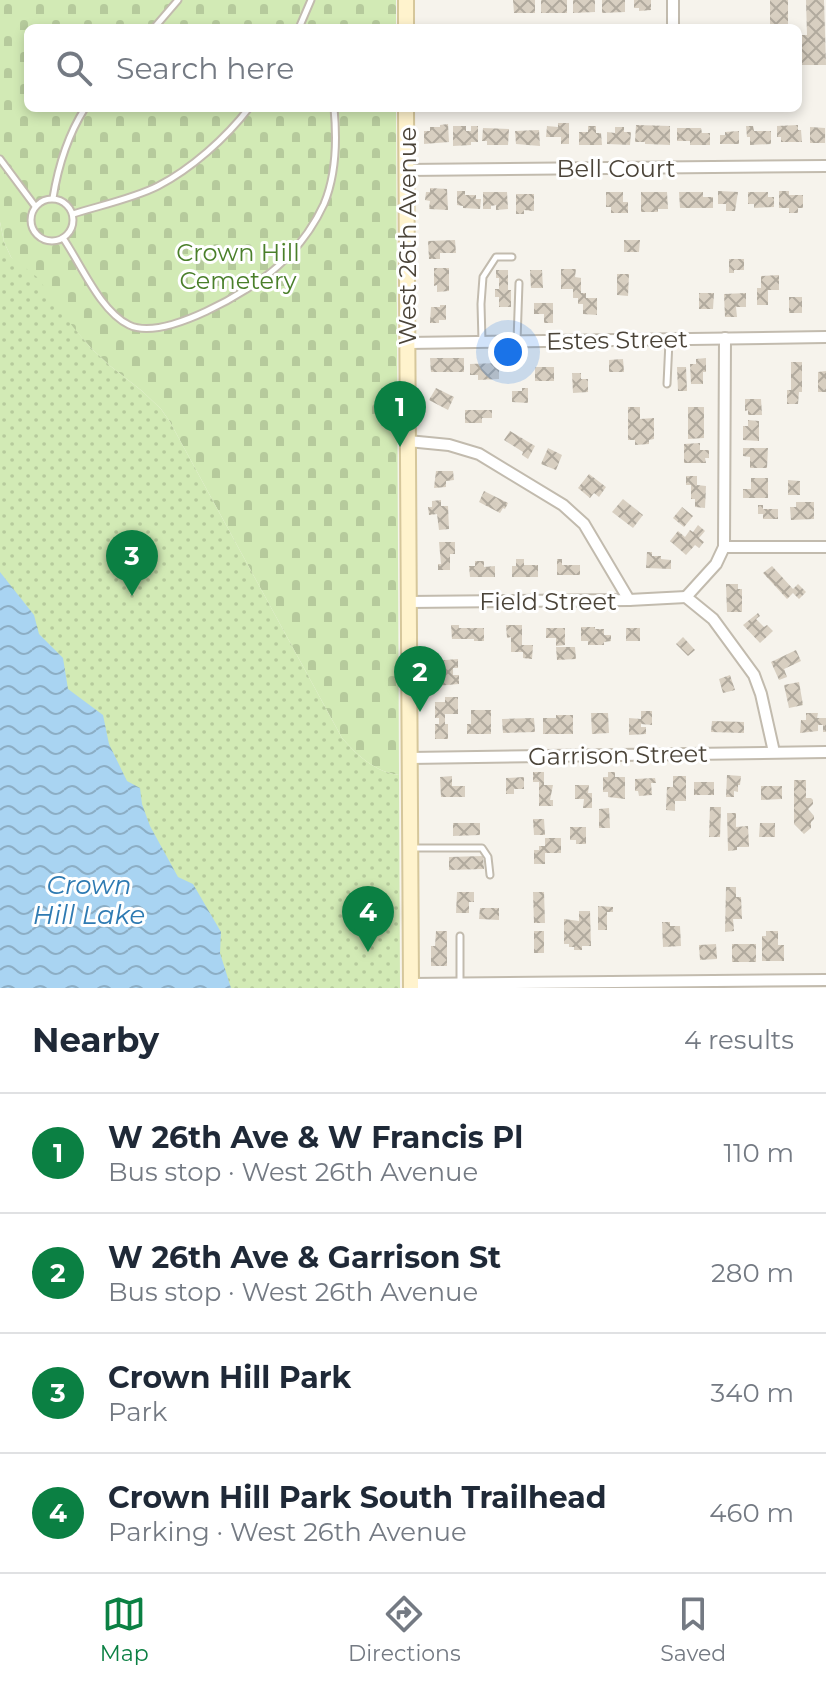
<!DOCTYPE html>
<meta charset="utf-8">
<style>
body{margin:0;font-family:Montserrat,sans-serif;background:#f6f6f7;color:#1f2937}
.you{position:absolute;left:508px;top:352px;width:28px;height:28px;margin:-20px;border:6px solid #fff;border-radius:50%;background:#1a73e8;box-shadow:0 0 0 12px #1a73e833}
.badge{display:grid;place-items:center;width:52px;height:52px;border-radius:50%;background:#0b8043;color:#fff;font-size:26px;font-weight:700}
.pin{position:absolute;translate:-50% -66px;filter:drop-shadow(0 2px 4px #0008)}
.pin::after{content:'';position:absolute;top:42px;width:28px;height:24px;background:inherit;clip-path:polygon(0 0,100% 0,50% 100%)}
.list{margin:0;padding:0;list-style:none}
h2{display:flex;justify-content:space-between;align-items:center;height:104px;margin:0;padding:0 32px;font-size:34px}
h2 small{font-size:26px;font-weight:400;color:#747a83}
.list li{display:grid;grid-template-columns:52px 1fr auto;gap:24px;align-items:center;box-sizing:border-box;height:120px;padding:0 32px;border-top:2px solid #e0e1e3}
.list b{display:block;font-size:30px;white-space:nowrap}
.list p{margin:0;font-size:26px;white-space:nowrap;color:#747a83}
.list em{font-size:26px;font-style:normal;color:#747a83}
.icon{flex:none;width:44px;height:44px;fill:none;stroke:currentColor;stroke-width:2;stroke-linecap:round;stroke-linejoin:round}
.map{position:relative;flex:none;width:826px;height:988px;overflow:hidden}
.search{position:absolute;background:#fff;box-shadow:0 4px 12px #0003;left:24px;right:24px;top:24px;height:88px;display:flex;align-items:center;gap:20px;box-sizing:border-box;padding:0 28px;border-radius:12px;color:#747a83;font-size:30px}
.sheet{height:584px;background:#fff}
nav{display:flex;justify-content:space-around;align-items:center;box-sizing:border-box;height:112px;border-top:2px solid #e0e1e3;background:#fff;font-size:22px;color:#747a83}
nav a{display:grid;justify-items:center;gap:4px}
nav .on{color:#0b8043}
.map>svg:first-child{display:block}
</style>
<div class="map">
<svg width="826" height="988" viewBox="0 0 826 988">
<defs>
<pattern id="cemetery-stones" width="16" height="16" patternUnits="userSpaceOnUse" patternTransform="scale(2)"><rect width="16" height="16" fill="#d2eab5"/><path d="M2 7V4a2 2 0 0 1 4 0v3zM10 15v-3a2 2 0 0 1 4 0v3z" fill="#b6ca9c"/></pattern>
<pattern id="park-dots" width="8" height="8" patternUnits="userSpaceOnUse" patternTransform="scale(2)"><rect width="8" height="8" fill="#d2eab5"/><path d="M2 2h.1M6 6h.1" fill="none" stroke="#b6ca9c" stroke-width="1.8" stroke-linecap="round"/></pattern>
<pattern id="water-waves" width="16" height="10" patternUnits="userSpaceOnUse" patternTransform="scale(2)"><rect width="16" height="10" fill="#a9d4f2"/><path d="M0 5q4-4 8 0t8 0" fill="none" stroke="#8caec5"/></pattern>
<pattern id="building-cross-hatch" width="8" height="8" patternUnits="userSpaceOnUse" patternTransform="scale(2)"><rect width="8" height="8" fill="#d8cfc1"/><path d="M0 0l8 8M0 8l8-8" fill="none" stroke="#b1aa9e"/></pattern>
</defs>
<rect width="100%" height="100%" fill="#f6f3ec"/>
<path fill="url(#cemetery-stones)" d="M0,0h396v28h-368v80h368l3,667c-24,-3 -42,-20 -57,-37l-172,-316 -9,-13 -19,-18 -33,-26 -18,-17 -80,-91 -7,-15 -4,-20z"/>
<path fill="url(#park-dots)" d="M0,222l4,20 7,15 26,20 36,50 18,21 18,17 33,26 19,18 9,13 172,316c15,17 33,34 57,37l1,213h-400z"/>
<path fill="url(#water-waves)" d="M0,572l34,43 5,19 24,24 5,31 35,26 6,29 18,37 13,7 2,16 8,22 28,51 15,7 28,48 -1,21 11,35h-231z"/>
<g fill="url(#building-cross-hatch)">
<path d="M513,0h22v13h-21z"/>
<rect x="541" y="0" width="26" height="13"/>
<path d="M573,0h22v12l-22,1z"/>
<path d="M602,0h23v12l-23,1z"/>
<path d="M634,0h17v10l-12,1v-3h-5z"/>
<rect x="770" y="0" width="18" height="28"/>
<path d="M806,0h18l2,65h-28v-30h9z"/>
<path d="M558,123h11v21h-8v-7h-15l1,-11 11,1z"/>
<path d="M448,124l1,18 -25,2v-13h6v-4h10v-2z"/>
<path d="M636,125l34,1v19l-25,-1v-2h-10z"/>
<path d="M798,125v5h3l1,12h-21v-5h-4v-11z"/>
<path d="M453,126h13v5h5v-5h7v16h-7v3l-18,1z"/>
<path d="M588,126h8v7h5l1,12h-23v-13h9z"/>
<path d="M746,126h7l1,5h17v13l-21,1v-8h-3z"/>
<path d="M615,127h9v5h7l-1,13 -23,-1v-12l8,1z"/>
<path d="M810,127l15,1v15h-15z"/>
<path d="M483,128l26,1 -1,16h-21v-4h-5z"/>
<path d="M677,128h24l1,5h8v12h-20v-4h-13z"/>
<path d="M539,130l1,16 -24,-2 -1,-13z"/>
<path d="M739,131v13h-19v-9h5v-3z"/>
<path d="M430,188l17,1 1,21 -19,-1 1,-8 -5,-1 1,-8h4z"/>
<path d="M457,191h8v4h11v4h5l-1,10 -17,-1v-2l-6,-1z"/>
<path d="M718,191l20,1 -3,19h-9v-7h-8z"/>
<path d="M779,191h10v4h14v13h-5v5h-9v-5h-10z"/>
<path d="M483,192h24l1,17 -12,1v-5l-5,1v3h-8z"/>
<path d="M606,192h17v10h5v11h-17v-6h-5z"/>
<path d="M641,192h26l1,17h-10v3h-17z"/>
<path d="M679,192h24v5h10v11h-33z"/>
<path d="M748,192h20v5h6v10l-20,1v-4h-6z"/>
<path d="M516,194h18v17l-10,-1v4h-8z"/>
<path d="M455,240l1,13h-16v6h-11l-1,-18z"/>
<path d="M624,240h16l-1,12h-15z"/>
<path d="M729,259h15v11h-10v3h-5z"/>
<path d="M434,268h15v23l-12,1v-7l-3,1z"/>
<path d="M561,269h15l-1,8 6,1v15h5v5h11v17l-14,-1v-10h-5v-6h-5v-9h-12z"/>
<path d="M496,270h12v20h3v17h-12v-10h-4v-8h4v-11h-3z"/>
<path d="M530,270h12l1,18h-12z"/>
<path d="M617,274h12l-1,22 -11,-1z"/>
<path d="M779,275v15h-11v15h-11v-17h4v-12z"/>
<path d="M699,293h15l-1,16h-14z"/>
<path d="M746,293v14h-10l1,10h-12l-1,-23z"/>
<rect x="789" y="297" width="13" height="16"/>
<path d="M534,303h19v20h-9v-9h-10z"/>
<path d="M440,305h6v15h-7v3h-9l1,-16h9z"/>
<path d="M430,358h34v14h-33z"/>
<path d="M706,358v14h-3v12h-12l-1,-20h6v-5z"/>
<path d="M623,359l1,13h-15v-12z"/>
<path d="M791,362h11v30h-3l-1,12h-11v-14h4z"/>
<path d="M499,363v16l-21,1v-5h-8v-11z"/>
<rect x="535" y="367" width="19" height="14"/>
<path d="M677,367h9l1,24h-9z"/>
<path d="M826,371v21h-8v-20z"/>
<path d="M572,373h9v6h7v13l-15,1z"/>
<path d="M436,388l18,9 -6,13 -19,-10z"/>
<path d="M522,388h6v15l-16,-1v-11h10z"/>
<path d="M745,399h16l1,16h-14v-5l-3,1z"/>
<path d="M628,407h12v12l14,-1v21l-5,1v4l-14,1v-5h-7z"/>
<path d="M688,407h16v31l-16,1z"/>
<path d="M465,410h27v8h-10v5h-17z"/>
<path d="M748,420l11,1v20l-16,-1v-14h5z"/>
<path d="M510,431l25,15 -7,13 -6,-4 1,-3 -19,-12z"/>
<path d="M700,443v7h9v8h-4l1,5h-22v-19z"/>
<path d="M548,448l14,7 -6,15 -15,-6z"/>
<path d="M743,448h25l-1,20h-17v-11l-7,-1z"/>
<path d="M436,471h17l1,9 -8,1v6l-12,1z"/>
<path d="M589,474l17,13 -7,10 -5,-4 -4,5 -12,-10z"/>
<path d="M686,476h11v9l9,1 -1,22 -10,-1v-8h-4v-14h-5z"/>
<path d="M751,478h17v20h-25v-9h8z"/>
<path d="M788,480l12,1v14h-12z"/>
<path d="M484,491l24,12 -3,6 -2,-1 -3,5 -21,-11z"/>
<path d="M623,499l20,16 -10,13 -21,-16z"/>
<path d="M441,500v6h7l1,23 -10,1 -2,-16 -8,1 -1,-8h4v-6z"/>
<path d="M796,502h18v17l-23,1 -1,-13h6z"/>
<path d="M758,505h5v4h15v10h-15v-5h-5z"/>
<path d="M682,507l11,9 -9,11 -11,-9z"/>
<path d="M698,525l7,6 -6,7 5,4 -5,6 -4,-3 -9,10 -16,-14 8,-10 7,6 5,-7 3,2z"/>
<path d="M439,542h16v12h-5v16h-12v-6h3z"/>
<path d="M647,552h5v4h9v3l10,1v9l-25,-1z"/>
<path d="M516,559h8v6h14v12h-26v-11h4z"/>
<path d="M557,559h5v6h18v10h-23z"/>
<path d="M475,561h9v6l11,-1v11h-25l-1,-11h6z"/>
<path d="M772,566l21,23 5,-5 8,8 -7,7 -6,-6 -6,6 -24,-26z"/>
<path d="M726,584h12v5h4v23h-15z"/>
<path d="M758,613l2,3 -4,3 8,8 3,-2 6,6 -13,12 -17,-18z"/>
<path d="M451,625h8v3h25v13h-10v-2h-22z"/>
<path d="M506,625h16v20h11l-1,14 -9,-1v-6h-12v-15l-4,1z"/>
<path d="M581,627h14v2h9v6h7v6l-7,1v3h-16v-4h-7z"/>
<path d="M546,628h19v17l-9,1v-8h-10z"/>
<rect x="626" y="628" width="14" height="13"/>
<path d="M683,637l12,13 -7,6 -12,-12z"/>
<path d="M556,647h19l1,12 -19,1z"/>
<path d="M796,650l5,11 -17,8 3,8 -8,3 -8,-18z"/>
<path d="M458,659v9h-5v7h6v9l-24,2 -1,-25z"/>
<path d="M730,675l5,15 -12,3 -4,-14z"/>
<path d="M799,682l4,23 -14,3 -5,-23z"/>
<path d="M445,697h13v17h-13v10h3v15h-13v-15h4v-6h-4v-16h10z"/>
<path d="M471,710h20v24h-24v-10h4z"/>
<path d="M641,711h11v14l-11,-1v3h5v7l-17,1v-17l12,1z"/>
<path d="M591,713h17l1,20 -17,1z"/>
<path d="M806,713h12l-1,5h9v14h-3v-7h-5v6l-18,2 1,-13h5z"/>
<path d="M556,715h17v19h-30v-16h13z"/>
<path d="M534,718l1,14 -32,1 -1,-14z"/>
<path d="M712,721l32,1v11l-33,-1z"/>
<path d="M533,772h11v13h9l-3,15h3v6h-14v-24h-6z"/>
<path d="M608,772h7v5h10v22l-17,-2v-5h-5v-15h5z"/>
<path d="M727,775l14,1 -1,9h-2v7l-4,-1v6h-8z"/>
<path d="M452,776v10h13v11h-24l-1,-20z"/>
<path d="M673,776h13v25h-11v10l-9,-1 1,-23h6z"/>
<path d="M524,777v12h-10v5h-8v-16z"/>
<path d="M655,778l1,5h-5l1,12 -13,1 -1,-5h-3v-12z"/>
<path d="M794,780h12v18h5l2,2v4l-5,5 6,7v3l-3,3v6l-7,6 -10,-10z"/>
<rect x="694" y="782" width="20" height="13"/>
<path d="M575,785h14l-1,8h4v15h-9l1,-9h-9z"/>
<path d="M761,786h21v13l-21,1z"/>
<path d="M710,807h11l-1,30h-11z"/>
<path d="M609,808l1,20h-11v-19z"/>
<path d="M727,813h9v14l12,-1 1,21h-12v3l-9,1z"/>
<path d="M533,819h11l1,16h-11z"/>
<path d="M453,823h27v12l-27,1z"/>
<path d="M760,823h15v14h-16z"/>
<path d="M570,827h16v17h-10v-4h-6z"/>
<path d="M545,838h16v15h-16v11h-11v-14h5v-4h6z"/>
<path d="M483,856l1,13 -35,1v-13z"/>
<path d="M726,887h10v10h5l1,22h-9l1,12 -9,1z"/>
<path d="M457,892h17v10h-5v11h-13z"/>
<path d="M533,892h11l1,31h-11z"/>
<path d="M598,906l15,1v5h-6v18h-9z"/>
<path d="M480,908h19v12l-20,-1z"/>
<path d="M579,911h11l1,35h-9v4h-8v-3h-5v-3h-5v-25l15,2z"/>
<path d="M662,922h8v4h10l1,20 -18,1z"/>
<path d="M436,931h11v35h-16v-20h4z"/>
<rect x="534" y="931" width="10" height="22"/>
<path d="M766,931h12v14h6v16h-22v-25h4z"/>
<path d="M716,944l1,15 -17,1 -1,-15z"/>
<rect x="732" y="944" width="24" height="18"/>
</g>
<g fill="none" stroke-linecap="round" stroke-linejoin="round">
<g stroke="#c2bbae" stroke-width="9">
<g id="lane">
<path d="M154,28l24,-28"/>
<path d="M299,28l12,-28"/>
<path d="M0,159l35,47"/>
<path d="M53,198c5,-31 15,-63 32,-90"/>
<circle cx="52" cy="220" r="21"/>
<path d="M73,214c25,-8 62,-16 85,-28 33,-17 68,-48 91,-78"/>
<path d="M63,238c18,26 37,73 66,87 35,17 121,-34 148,-58 19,-17 36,-39 47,-63 12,-29 13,-65 10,-96"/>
<path d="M482,341l-1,-37 2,-27 13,-20h16"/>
<path d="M517,341l2,-58"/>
<path d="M667,384l2,-43"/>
<path d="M412,848h70l6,9 2,18"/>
<path d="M460,936v47"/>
</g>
</g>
<g stroke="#c2bbae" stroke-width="14">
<g id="street">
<path d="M673,0v28"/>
<path d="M407,170l419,-4"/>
<path d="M408,343l418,-6"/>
<path d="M408,441l41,4 30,9 84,51 21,19 45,76"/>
<path d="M724,547h102"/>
<path d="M686,597l30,-33 8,-17 1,-209"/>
<path d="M686,597l27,22 41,56 7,19 13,58"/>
<path d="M409,602l220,-2 57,-3"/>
<path d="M410,758l416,-6"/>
<path d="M411,984l415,-4"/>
</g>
</g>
<g stroke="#d6c79b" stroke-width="18">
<g id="secondary">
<path d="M406,0v28"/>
<path d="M406,108l5,880"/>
</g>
</g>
<use href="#lane" stroke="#fff" stroke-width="5"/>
<use href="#street" stroke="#fff" stroke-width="10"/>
<use href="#secondary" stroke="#fff3cd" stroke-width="14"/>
</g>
<g text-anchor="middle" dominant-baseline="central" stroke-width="6" stroke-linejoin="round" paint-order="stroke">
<g font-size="24" fill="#4b4439" stroke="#fff">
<text x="616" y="168">Bell Court</text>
<text transform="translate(407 236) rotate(-90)">West 26th Avenue</text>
<text transform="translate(617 340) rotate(-1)">Estes Street</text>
<text x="548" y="601">Field Street</text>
<text transform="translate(618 755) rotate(-1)">Garrison Street</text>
</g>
<g font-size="24" fill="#4a7f2a" stroke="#fff">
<text x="238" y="252">Crown Hill<tspan x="238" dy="28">Cemetery</tspan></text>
</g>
<g font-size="26" font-style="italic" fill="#2e7ab2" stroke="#fff">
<text x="89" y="885">Crown<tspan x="89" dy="30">Hill Lake</tspan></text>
</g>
</g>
</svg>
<div class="you"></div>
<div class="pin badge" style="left:400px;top:447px">1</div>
<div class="pin badge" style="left:420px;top:712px">2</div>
<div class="pin badge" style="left:132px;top:596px">3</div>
<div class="pin badge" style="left:368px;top:952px">4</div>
<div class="search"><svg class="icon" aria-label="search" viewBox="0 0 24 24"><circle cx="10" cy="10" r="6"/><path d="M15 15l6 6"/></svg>Search here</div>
</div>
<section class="sheet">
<h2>Nearby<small>4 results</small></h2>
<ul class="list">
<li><span class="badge">1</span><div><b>W 26th Ave &amp; W Francis Pl</b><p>Bus stop · West 26th Avenue</p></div><em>110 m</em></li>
<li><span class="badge">2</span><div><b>W 26th Ave &amp; Garrison St</b><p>Bus stop · West 26th Avenue</p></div><em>280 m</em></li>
<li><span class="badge">3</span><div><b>Crown Hill Park</b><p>Park</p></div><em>340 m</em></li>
<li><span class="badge">4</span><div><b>Crown Hill Park South Trailhead</b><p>Parking · West 26th Avenue</p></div><em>460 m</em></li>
</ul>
</section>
<nav>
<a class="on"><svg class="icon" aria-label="map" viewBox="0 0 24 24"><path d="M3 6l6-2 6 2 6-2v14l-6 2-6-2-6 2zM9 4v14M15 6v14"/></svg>Map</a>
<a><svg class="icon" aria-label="directions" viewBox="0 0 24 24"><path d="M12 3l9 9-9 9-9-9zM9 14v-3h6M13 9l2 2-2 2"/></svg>Directions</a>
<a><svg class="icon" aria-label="saved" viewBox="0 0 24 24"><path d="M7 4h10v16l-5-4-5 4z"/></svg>Saved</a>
</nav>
